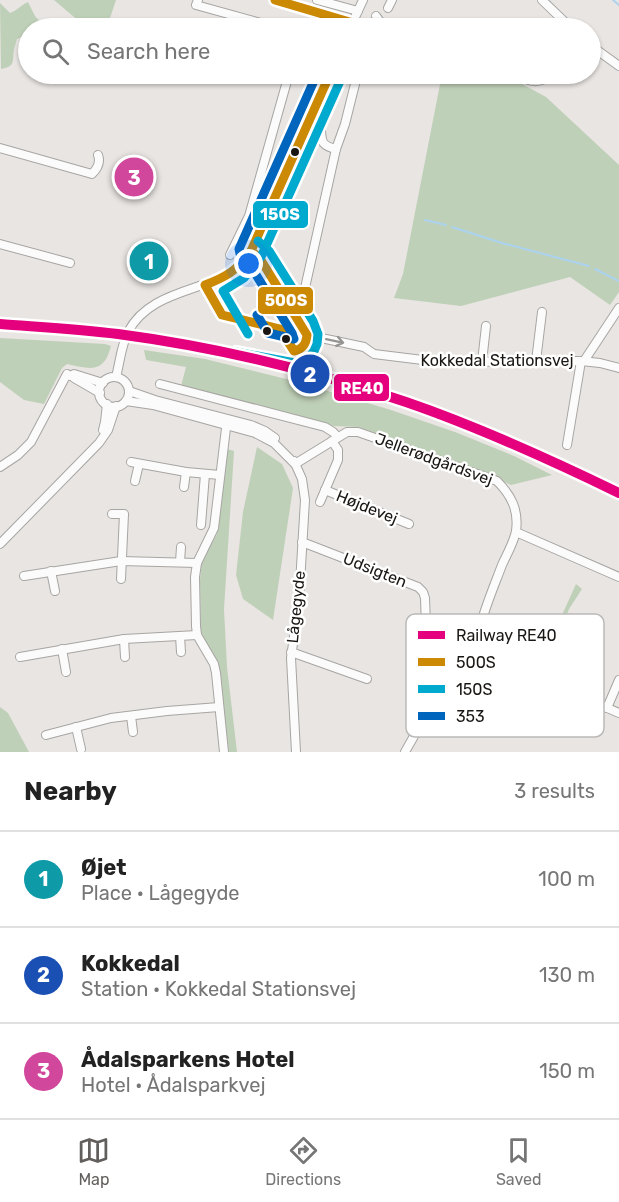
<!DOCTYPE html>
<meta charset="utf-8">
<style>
body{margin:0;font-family:Rubik,sans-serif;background:#f2f2f2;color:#222}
.you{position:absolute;left:249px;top:264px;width:21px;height:21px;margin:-15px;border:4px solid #fff;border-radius:50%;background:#1a73e8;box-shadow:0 0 0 9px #1a73e833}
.badge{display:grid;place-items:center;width:39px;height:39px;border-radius:50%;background:#625e5c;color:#fff;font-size:20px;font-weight:700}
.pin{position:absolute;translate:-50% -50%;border:3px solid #fff;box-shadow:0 2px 6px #0006}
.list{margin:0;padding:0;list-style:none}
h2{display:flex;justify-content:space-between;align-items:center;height:78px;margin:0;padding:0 24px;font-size:26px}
h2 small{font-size:20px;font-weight:400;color:#767676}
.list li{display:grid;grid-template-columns:39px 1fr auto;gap:18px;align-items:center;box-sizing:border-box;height:96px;padding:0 24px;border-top:2px solid #e0e0e0}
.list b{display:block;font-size:22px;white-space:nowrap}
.list p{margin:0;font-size:20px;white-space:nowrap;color:#767676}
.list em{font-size:20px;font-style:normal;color:#767676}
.icon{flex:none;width:33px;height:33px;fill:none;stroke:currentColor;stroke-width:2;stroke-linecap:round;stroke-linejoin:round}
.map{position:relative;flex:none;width:619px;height:752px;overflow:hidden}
.search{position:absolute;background:#fff;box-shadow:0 2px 4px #0004;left:18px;right:18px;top:18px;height:66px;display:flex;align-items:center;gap:15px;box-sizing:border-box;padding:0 21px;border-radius:33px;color:#767676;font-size:22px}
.sheet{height:366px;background:#fff}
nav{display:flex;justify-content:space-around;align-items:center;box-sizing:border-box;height:84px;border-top:2px solid #e0e0e0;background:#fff;font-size:16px;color:#767676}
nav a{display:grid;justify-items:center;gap:3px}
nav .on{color:#625e5c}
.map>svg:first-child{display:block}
</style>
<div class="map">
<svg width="619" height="752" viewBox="0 0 619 752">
<rect width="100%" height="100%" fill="#e9e5e2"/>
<g fill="#bfd0b8">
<path d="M54,0h62l-6,18 1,10h-24z"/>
<path d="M28,2l7,14 11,12h-18v12l-6,-3 -5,2c-1,3 -2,7 -3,11 -2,12 2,16 -13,19l-1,-66 10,10c8,-3 11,-8 18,-11z"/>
<path d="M31,74h29l-3,5c-10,2 -18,2 -26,-5z"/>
<path d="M442,74h62l42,23 73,68v127l-9,13 -40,-28 -109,29 -67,-8 9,-24z"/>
<path d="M0,338l105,6 6,2c-7,28 -21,23 -44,18l-5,4 -18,36 -20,-4 -24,-18z"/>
<path d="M144,350l61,9 89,22 97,29 64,22 59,24 38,19 -41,10 -15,-7 -137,-51 -25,-1 -153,-40 5,-19 -40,-7z"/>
<path d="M257,447l25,17 11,24 -20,132 -30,-21 -7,-24 7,-63z"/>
<path d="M227,449l7,2 -10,158 3,58 10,85h-8l-11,-88 -17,-32 -1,-52 2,-19 15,-27z"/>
<path d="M576,584l6,5 -13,20 -10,26 -5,-2z"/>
<path d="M0,707l8,6 21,39h-29z"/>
</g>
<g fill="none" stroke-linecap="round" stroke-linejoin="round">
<g stroke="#abd3ef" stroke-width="2">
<path d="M613,0l6,5"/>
<path d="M425,220l21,5"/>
<path d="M452,227l50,16 87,23"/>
<path d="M595,269l24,12"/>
</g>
<g stroke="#a7a5a2" stroke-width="10">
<g id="minor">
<path d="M198,0l-2,5 83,23"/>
<path d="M275,0l78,23"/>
<path d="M317,0l41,11"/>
<path d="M542,0l29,28"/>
<path d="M388,8l4,-8"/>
<path d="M376,16l5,7 -2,5"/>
<path d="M350,28l13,-28"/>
<path d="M590,45l29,21"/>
<path d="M516,74c15,9 23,10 37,0"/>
<path d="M310,116c3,3 6,4 8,7 8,12 -4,21 18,26"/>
<path d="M0,148l92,26c5,-5 9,-11 6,-19"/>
<path d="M0,244l70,19"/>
<path d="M230,255l19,-39 40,-142"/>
<path d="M305,288l31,-139 9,-25 11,-44 5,-6"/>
<path d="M307,335l57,12 10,7 65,8 142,-1 19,2 19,5"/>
<path d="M536,361l6,-49"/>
<path d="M584,361l35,-53"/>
<path d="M482,362l4,-36"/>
<path d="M116,377c4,-15 5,-31 12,-45 16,-31 50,-38 80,-49 9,-3 18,-6 25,-11 8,-6 13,-13 18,-21l79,-177"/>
<circle cx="114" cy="392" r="15"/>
<path d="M74,378l26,15"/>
<path d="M160,384l165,43 8,5 5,5"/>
<path d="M129,391l26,9 96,25 14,6 10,7"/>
<path d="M126,401l27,4 102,28 19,10 21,21 52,-32h11l139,49c14,14 22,29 19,50 -2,11 -9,23 -14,34 -12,32 -26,62 -27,97"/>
<path d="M103,430l2,-8 2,-18"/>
<path d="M567,445l14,-84"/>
<path d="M294,461l8,18 3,21 -6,100 -8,58 5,94"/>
<path d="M131,462l55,10 34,3"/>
<path d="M0,467l18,-12 13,-13 36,-68 3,2 4,-2 29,9"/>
<path d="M135,481l4,-17"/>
<path d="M184,487l2,-15"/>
<path d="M325,490l84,34"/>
<path d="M320,502l18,-42v-10l-6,-9"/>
<path d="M112,514h12l-3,65"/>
<path d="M201,525l4,-51"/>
<path d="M516,532l103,45"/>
<path d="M302,542l116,45 5,5 2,6 2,55"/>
<path d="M0,544l99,-101 9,-13 8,-24"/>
<path d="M180,562l1,-15"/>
<path d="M51,571l4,20"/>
<path d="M24,576l97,-15 76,2"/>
<path d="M180,636l1,16"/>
<path d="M124,639l1,18"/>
<path d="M62,649l4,23"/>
<path d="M475,651l144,62"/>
<path d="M291,652l76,27"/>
<path d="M20,657l104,-18 73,-4"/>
<path d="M607,708l12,-28"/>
<path d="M131,716l2,16"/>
<path d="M76,727l5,22"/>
<path d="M46,735l65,-17 56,-7 52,-4"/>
<path d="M224,752l-8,-79 -2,-9 -17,-29 -1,-9 -1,-49 2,-14 17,-35 13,-108"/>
<path d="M405,752l9,-16"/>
</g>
</g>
<use href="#minor" stroke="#fcfbfb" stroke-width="8"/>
<g stroke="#fff" stroke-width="14">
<g id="bus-1">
<path d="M275,0l78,23"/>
<path d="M251,251l8,6 48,78c-1,9 -4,14 -13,16l-14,-22 -58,-14 -17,-30c21,-8 33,-15 46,-34z"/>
<path d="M251,251l79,-177"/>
</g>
</g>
<g stroke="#fff" stroke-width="14">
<g id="bus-2">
<path d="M248,334l-25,-43 21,-13 17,-21 80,-178"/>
<path d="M236,352l59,11 13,-4 6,-8 3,-7 1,-10 -5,-13 -44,-70 -11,-10"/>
</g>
</g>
<g stroke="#fff" stroke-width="14">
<path id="bus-3" d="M257,315l11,18 26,6 -2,-6 -42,-68 -9,-7 -2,-9 78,-175"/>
</g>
<use href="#bus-1" stroke="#cb8904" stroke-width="9"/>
<use href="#bus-2" stroke="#00a9ce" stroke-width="9"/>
<use href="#bus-3" stroke="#0065bd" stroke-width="9"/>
<g stroke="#fff" stroke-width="15">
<path id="rail-1" d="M0,324c39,3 79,5 118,10 98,13 194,36 288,68 73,25 143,57 213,91"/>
</g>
<use href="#rail-1" stroke="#e5007d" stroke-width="10"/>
</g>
<defs><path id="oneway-shaft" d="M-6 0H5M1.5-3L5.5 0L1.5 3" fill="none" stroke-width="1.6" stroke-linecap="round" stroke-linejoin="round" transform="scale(1.5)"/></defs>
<use stroke="#969493" href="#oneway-shaft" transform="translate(335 341) rotate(12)"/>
<g fill="#191614" stroke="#fff" stroke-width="2">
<circle cx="295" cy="152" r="5"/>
<circle cx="267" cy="331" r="5"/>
<circle cx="286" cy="339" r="5"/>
</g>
<g text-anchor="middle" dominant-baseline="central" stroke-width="5" stroke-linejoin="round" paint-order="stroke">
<g font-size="16" fill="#191614" stroke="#fff">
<text x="497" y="360">Kokkedal Stationsvej</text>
<text transform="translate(434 459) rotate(20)">Jellerødgårdsvej</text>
<text transform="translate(367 507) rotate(22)">Højdevej</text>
<text transform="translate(375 570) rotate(22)">Udsigten</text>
<text transform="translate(296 607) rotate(-84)">Lågegyde</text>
</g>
</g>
<rect x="406" y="614" width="198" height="123" rx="9" fill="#fff" stroke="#bab9b8" stroke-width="1.5"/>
<rect x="418" y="631" width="27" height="8" fill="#e5007d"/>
<rect x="418" y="658" width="27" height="8" fill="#cb8904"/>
<rect x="418" y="685" width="27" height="8" fill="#00a9ce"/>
<rect x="418" y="712" width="27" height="8" fill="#0065bd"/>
<g font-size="16" fill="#191614">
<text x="456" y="641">Railway RE40</text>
<text x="456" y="668">500S</text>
<text x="456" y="695">150S</text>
<text x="456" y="722">353</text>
</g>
<g stroke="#fff" stroke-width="2">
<rect x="252" y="200" width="57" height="29" rx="6" fill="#00a9ce"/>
<rect x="257" y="286" width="57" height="29" rx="6" fill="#cb8904"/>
<rect x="333" y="373" width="57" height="29" rx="6" fill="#e5007d"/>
</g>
<g font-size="16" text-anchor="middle" font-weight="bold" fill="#fff">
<text x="280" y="220">150S</text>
<text x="286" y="306">500S</text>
<text x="362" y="394">RE40</text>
</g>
</svg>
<div class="you"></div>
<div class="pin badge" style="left:149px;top:261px;background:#0f9aa8">1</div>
<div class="pin badge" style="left:310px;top:374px;background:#1a4fb4">2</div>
<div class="pin badge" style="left:134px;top:177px;background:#d1479c">3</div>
<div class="search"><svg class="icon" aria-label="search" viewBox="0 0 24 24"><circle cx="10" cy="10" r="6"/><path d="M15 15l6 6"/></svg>Search here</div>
</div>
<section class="sheet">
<h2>Nearby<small>3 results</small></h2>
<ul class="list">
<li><span class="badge" style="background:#0f9aa8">1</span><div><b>Øjet</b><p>Place · Lågegyde</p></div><em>100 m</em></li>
<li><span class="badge" style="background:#1a4fb4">2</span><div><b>Kokkedal</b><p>Station · Kokkedal Stationsvej</p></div><em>130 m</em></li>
<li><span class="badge" style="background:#d1479c">3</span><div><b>Ådalsparkens Hotel</b><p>Hotel · Ådalsparkvej</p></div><em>150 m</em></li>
</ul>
</section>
<nav>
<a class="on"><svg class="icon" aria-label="map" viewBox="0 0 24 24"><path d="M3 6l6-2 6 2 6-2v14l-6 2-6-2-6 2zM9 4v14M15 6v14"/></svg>Map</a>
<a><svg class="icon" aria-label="directions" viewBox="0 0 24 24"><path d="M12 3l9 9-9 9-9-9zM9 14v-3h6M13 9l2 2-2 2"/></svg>Directions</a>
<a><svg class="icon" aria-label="saved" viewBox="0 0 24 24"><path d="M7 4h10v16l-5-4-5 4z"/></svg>Saved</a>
</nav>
